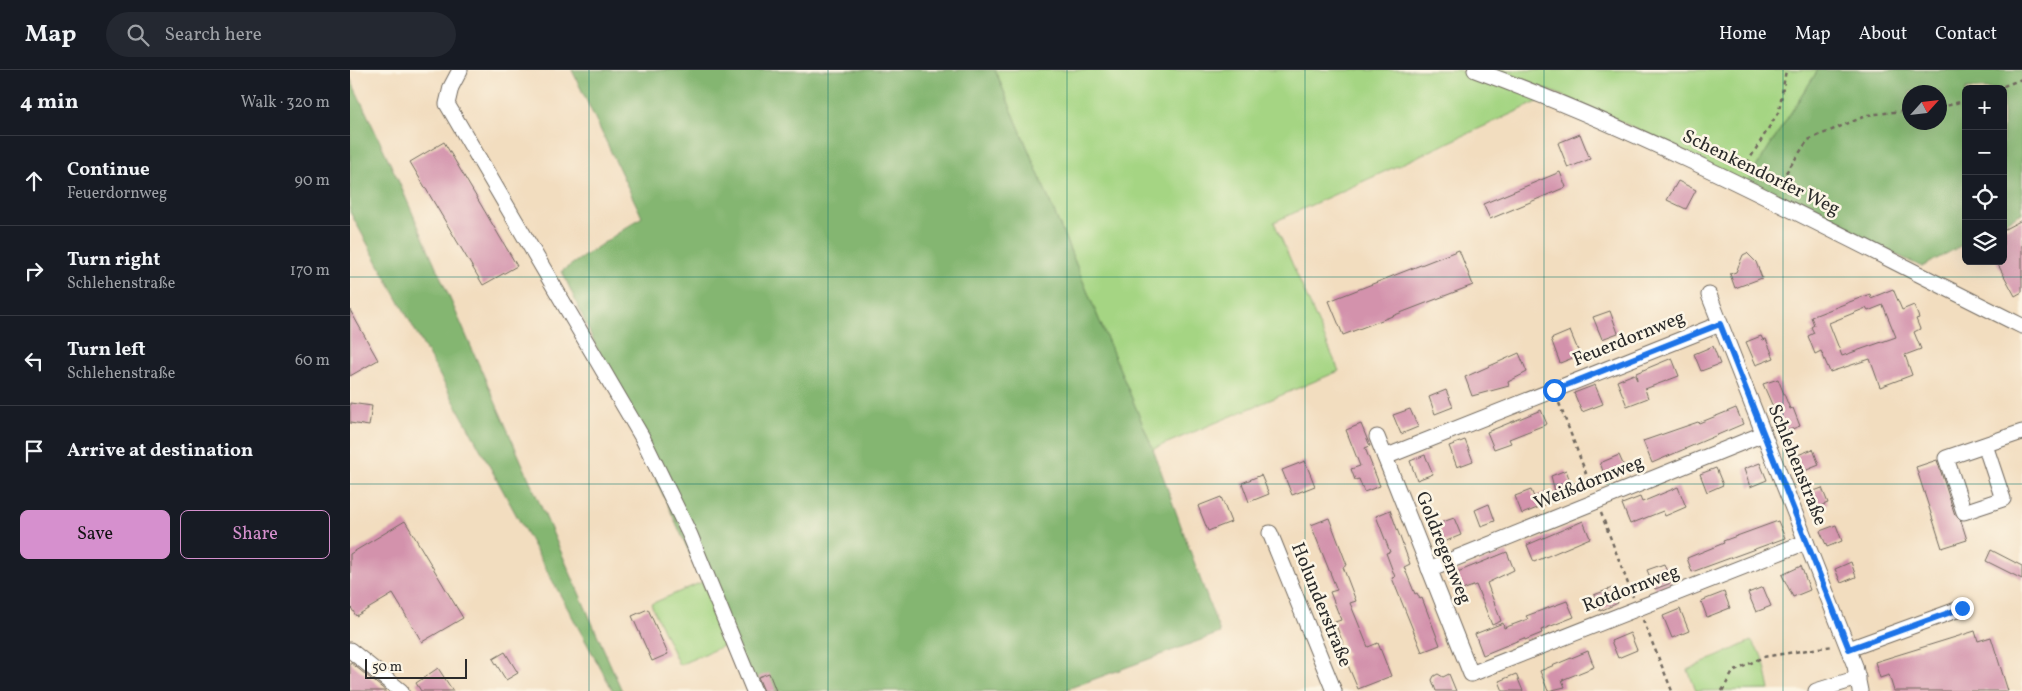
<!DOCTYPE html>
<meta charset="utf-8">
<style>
body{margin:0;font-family:Vollkorn,serif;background:#242831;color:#f1f3f6}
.controls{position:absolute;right:15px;top:15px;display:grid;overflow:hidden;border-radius:8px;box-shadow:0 5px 20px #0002}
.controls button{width:45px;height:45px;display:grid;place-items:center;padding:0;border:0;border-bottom:1px solid #363941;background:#171b24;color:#f1f3f6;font:25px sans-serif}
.compass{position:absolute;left:1552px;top:15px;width:45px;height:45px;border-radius:50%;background:#171b24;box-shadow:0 5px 20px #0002;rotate:63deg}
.scale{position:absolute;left:15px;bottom:12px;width:102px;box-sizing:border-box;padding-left:5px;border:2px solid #2b2b2b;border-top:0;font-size:14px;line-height:18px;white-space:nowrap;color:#2b2b2b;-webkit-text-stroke:4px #fcf5e5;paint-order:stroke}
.stop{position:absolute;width:15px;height:15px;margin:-11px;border:4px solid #1a73e8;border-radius:50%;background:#fff}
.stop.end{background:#1a73e8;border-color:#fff;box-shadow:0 1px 5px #0008}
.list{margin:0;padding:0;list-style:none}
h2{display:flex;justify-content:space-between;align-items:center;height:65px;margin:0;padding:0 20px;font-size:21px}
h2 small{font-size:16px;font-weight:400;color:#9ea1a6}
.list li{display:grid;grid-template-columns:32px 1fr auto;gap:15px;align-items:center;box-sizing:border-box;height:90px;padding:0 20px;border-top:1px solid #363941}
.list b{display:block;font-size:19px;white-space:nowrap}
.list p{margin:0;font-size:16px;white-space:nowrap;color:#9ea1a6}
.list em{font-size:16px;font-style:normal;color:#9ea1a6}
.actions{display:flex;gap:10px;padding:15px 20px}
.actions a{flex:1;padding:11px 0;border:1px solid #d690ce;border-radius:8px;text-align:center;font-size:18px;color:#d690ce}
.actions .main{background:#d690ce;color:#111}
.icon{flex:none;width:28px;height:28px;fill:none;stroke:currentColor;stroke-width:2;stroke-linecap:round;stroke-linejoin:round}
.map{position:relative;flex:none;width:1672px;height:621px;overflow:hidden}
header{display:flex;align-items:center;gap:30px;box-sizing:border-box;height:70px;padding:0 25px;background:#171b24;border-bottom:1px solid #363941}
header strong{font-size:24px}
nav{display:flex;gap:28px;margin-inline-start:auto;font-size:18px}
.search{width:350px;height:45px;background:#242831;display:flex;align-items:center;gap:12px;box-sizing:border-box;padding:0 18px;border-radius:28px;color:#9ea1a6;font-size:19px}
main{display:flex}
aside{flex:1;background:#171b24}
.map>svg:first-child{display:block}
</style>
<header>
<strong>Map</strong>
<div class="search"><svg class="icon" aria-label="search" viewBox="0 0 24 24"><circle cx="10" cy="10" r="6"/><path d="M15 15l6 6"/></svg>Search here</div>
<nav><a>Home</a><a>Map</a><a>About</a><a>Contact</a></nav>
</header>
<main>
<aside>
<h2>4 min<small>Walk · 320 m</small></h2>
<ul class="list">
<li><svg class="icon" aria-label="ahead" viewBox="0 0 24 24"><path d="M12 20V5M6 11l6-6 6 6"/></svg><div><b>Continue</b><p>Feuerdornweg</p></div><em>90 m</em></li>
<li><svg class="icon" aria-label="right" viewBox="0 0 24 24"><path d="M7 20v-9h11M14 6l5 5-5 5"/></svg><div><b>Turn right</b><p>Schlehenstraße</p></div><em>170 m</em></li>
<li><svg class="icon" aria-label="left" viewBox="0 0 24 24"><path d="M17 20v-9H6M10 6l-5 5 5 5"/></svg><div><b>Turn left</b><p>Schlehenstraße</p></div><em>60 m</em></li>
<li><svg class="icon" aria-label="arrive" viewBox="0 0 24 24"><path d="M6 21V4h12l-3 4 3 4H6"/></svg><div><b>Arrive at destination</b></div></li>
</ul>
<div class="actions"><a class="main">Save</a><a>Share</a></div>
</aside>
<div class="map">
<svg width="1672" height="621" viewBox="0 0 1672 621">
<rect width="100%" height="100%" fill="#fcf5e5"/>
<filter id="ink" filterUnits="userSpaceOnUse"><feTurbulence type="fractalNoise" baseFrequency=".02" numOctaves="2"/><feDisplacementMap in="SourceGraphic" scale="10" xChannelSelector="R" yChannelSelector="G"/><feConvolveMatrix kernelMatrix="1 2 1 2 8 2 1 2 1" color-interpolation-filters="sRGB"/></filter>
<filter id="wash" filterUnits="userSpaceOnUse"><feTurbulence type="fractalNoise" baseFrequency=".0096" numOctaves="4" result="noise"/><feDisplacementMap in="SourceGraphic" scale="20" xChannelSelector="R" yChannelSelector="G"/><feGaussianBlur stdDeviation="1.12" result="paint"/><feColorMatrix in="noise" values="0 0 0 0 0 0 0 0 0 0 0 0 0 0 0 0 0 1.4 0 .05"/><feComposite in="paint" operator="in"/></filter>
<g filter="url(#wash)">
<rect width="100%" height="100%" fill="#f2ddbf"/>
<g fill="#a5d583" stroke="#688057">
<path d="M645,0h463l86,29 -270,123 65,149 -186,78z"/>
<path d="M1139,0h329l-72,113 -80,-41 -110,-49z"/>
<path d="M352,512l28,61 -51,22 -28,-61z"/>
<path d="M1401,571l12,16 7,33 -74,1 -8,-21z"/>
</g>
<g fill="#84b671" stroke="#58704e" fill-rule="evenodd">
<path d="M222,0h423l158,379 67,184 -158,58h-310l-190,-420 80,-54z"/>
<path d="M1468,0h204v143l-19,10v-134h-37v154l-44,24 -176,-84zM1560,22h30v30h-30z"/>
<path d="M0,8l48,102 224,511h-9l-263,-479z"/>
</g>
<g id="blocks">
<g fill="#d392ac" fill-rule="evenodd">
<path d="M1230,64l10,25 -22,9 -10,-25z"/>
<path d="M94,72l73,124 -34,19 -73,-123z"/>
<path d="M1210,102l6,15 -76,32 -7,-15z"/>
<path d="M1328,111l18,9 -10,19 -19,-9z"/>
<path d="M1672,150v72l-7,4 -19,-35h7v-31z"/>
<path d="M1109,180l14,35 -130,50 -14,-34z"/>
<path d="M1397,183l9,9 6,16 -27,10 -5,-14 6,-2 7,-17z"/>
<path d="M1543,219l9,21 12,-5 5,13 -3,1 4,10 -6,3 7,17 -16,6 7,20 -32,12 -10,-28 -40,13 -9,-21 -6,3 -7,-18 6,-3 -3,-6 3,-2 -3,-8 59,-23 1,4zM1533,235l13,32 -54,19 -13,-33 37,-15 2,3z"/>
<path d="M0,240l28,50 -28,16z"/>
<path d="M1260,241l8,22 -16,6 -9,-22z"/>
<path d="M1220,261l10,24 -20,8 -9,-24z"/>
<path d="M1411,266l2,4 3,-1 8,19 -18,7 -10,-23z"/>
<path d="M1363,276l7,18 -19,7 -7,-17z"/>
<path d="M1169,283l8,19 -19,10 1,4 -37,10 -7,-19z"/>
<path d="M1322,288l7,18 -34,13 3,9 -21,8 -10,-25 17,-7 3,6 -1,-7z"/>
<path d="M1428,309l12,30 3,-1 7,18 -16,6 -21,-48z"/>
<path d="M1245,315l8,19 -21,8 -8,-19z"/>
<path d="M1096,320l7,17 -18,7 -6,-17z"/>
<path d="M0,333l22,3 -3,20 -19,-3z"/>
<path d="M1386,338l7,16 -91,39 -9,-22 55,-19 1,1z"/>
<path d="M1060,339l8,18 -17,7 -8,-19z"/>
<path d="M1191,340l6,14 -38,15 2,4 -17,6 -7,-17z"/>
<path d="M1011,354l9,22 -5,2 15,38 -16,6 -5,-13 -4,1 -4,-11 9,-3 -14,-36z"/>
<path d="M1115,370l8,21 -16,6 -8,-21z"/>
<path d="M1463,379l6,16 -17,7 -7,-16z"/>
<path d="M1075,385l8,19 -16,6 -7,-19z"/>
<path d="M1269,385l7,16 -20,8 -6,-16z"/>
<path d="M1587,390l18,55 6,6 6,19 -25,8 -26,-81z"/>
<path d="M955,391l10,25 -23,9 -10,-25z"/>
<path d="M1410,393l7,17 -17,7 -6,-18z"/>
<path d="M1366,398l7,17 -16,7 -7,-18z"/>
<path d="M1216,400l8,22 -17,7 -6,-23z"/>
<path d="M911,405l8,19 -20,8 -7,-19z"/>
<path d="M1328,417l8,20 -21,9 -2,-5 -33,13 -8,-20 18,-7 2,5z"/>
<path d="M1472,418l6,15 -16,6 -6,-15z"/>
<path d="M1181,420l3,7 12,-5 4,11 -28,11 -7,-18z"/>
<path d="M871,427l10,25 -23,9 -10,-25z"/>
<path d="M1139,434l6,17 -14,5 -6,-16z"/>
<path d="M1040,440l20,54 -6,3 11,27 2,-1 3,6 2,-1 18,47 -18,7 -30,-74 3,-1 -9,-24 4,-1 -14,-36z"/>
<path d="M979,448l18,47 -4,2 13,34 -6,2 18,44 10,-4 13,33 -33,13 -14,-33 3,-1 -12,-33 6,-2 -11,-28 7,-2 -26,-65z"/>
<path d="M1104,448l7,17 -17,7 -7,-18z"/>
<path d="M55,451l58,97 -41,24 -29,-48 -37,22 -6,-10v-52z"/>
<path d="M1233,451l7,17 -56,24 -7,-17z"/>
<path d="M1428,451l7,17 -93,34 -5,-14 37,-15 -1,-2z"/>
<path d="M1486,455l6,16 -15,6 -7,-16z"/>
<path d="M1641,480l31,16v13l-36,-18z"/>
<path d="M1157,482l7,18 -27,13 14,38 -9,4 -16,-40 -14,5 -7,-17z"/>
<path d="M1501,492l5,15 -15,6 -6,-14z"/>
<path d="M1314,494l7,19 -16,6 -8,-19z"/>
<path d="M1451,496l9,24 -17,7 -11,-22z"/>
<path d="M1413,517l8,19 -15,6 -8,-19z"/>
<path d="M1262,518l6,15 -18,8 -6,-16z"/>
<path d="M1374,522l6,16 -23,9 -6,-16z"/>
<path d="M1217,531l7,16 -33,13 1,3 -17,7 -1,-2 -41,17 -8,-21 28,-11 1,5 24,-9 -2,-3z"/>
<path d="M298,539l20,45 -16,7 -20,-45z"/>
<path d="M1330,539l9,22 -17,7 -9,-22z"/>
<path d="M1625,561l3,10 13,-4 17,54h-114l-5,-16 -9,3 -5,-16z"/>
<path d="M1280,563l7,17 -19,8 -7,-17z"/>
<path d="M1238,581l6,16 -32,13 3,7 -17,4 -8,-20z"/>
<path d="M155,582l13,21 -12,7 -13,-21z"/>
<path d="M0,592l36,29h-36z"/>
<path d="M88,598l15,23h-32l-5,-8z"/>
<path d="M419,603l7,18h-12l-6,-14z"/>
<path d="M1088,604l5,3 6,-3 7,17h-20l-4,-11 2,-4z"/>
<path d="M1166,604l7,17h-20l-4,-10z"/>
</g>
</g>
</g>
<g filter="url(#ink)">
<use href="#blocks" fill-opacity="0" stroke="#71695f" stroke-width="1"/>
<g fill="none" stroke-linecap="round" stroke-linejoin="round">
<g stroke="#71695f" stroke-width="17">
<g id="minor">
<path d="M110,0l-9,17 -4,17 195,333 48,98 64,156"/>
<path d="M1125,0c190,69 367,167 547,256"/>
<path d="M1359,225l146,371 5,25"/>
<path d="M1027,367l94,237 335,-132"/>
<path d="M1635,375l18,54 -39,13 -18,-54 76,-26"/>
<path d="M1035,387l335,-133"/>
<path d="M920,463l64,158"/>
<path d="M1079,499l334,-135"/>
<path d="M1499,579l113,-41"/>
<path d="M0,580l51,41"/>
<path d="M1466,621l42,-13"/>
</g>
</g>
<g stroke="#71695f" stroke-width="2.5" stroke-dasharray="4 4" stroke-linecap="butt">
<path d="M1646,19l26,-10"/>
<path d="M1590,38l26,-8"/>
<path d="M1393,100l36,-59 7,-41"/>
<path d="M1427,116l31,-46 60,-25 42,-5"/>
<path d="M1209,333l33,86"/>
<path d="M1251,443l32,84"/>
<path d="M1293,550l29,71"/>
<path d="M1372,621l11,-19 30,-15 70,-11"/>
</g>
<use href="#minor" stroke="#fff" stroke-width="15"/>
</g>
</g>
<g fill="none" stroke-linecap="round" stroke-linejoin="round" filter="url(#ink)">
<path stroke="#1a73e8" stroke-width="6" d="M1204,320l166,-66 129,325 113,-41"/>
</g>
<path fill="none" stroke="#0f766e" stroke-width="1" stroke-opacity="0.55" d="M239,0v621M478,0v621M717,0v621M955,0v621M1194,0v621M1433,0v621M0,207h1672M0,414h1672"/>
<g text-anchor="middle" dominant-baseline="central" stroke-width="5" stroke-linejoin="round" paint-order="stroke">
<g font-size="19" fill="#2b2b2b" stroke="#fcf5e5">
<text transform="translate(1411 103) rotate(26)">Schenkendorfer Weg</text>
<text transform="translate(1279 269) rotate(-22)">Feuerdornweg</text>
<text transform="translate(1447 395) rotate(68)">Schlehenstraße</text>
<text transform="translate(1239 413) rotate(-22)">Weißdornweg</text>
<text transform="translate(1093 478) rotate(68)">Goldregenweg</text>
<text transform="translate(1281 519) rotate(-21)">Rotdornweg</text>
<text transform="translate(971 535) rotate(68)">Holunderstraße</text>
</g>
</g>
</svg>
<div class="controls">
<button>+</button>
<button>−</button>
<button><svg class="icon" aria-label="locate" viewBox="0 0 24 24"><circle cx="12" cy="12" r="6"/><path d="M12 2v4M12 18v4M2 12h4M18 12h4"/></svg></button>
<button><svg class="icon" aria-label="layers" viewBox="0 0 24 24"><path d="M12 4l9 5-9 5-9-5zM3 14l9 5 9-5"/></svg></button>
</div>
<svg class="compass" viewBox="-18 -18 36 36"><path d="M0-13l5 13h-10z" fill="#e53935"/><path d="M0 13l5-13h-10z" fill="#9ea1a6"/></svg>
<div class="scale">50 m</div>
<div class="stop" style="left:1204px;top:320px"></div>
<div class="stop end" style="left:1612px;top:538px"></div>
</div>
</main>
